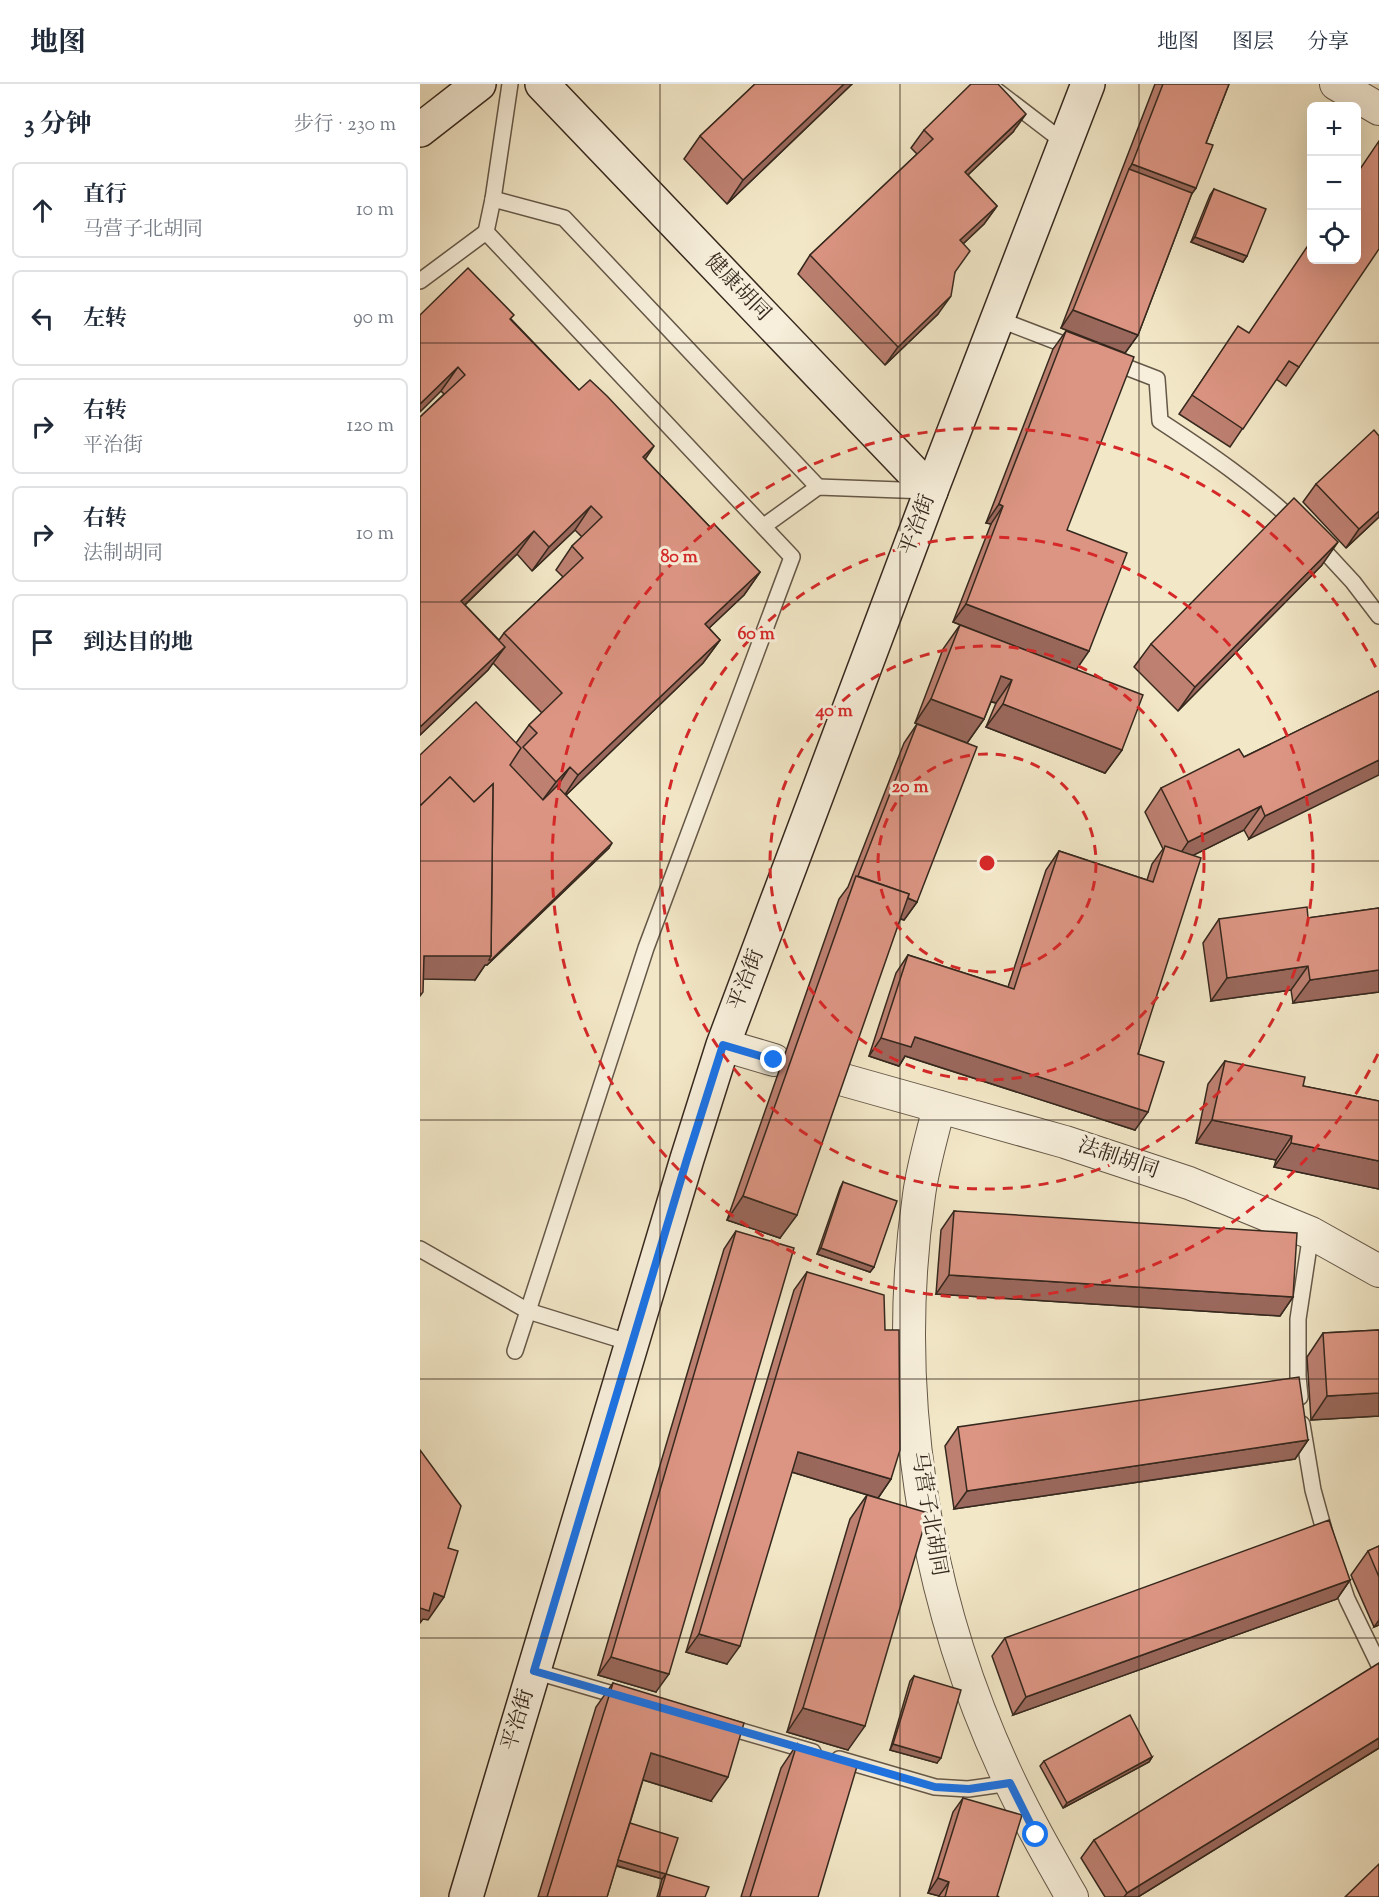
<!DOCTYPE html>
<html lang="zh">
<meta charset="utf-8">
<style>
body{margin:0;font-family:"Sorts Mill Goudy","Noto Serif SC",serif;background:#f2f2f3;color:#1f2937}
.controls{position:absolute;right:18px;top:18px;display:grid;overflow:hidden;border-radius:9px;box-shadow:0 6px 24px #0002}
.controls button{width:54px;height:54px;display:grid;place-items:center;padding:0;border:0;border-bottom:2px solid #e0e1e3;background:#fff;color:#1f2937;font:30px sans-serif}
.stop{position:absolute;width:18px;height:18px;margin:-14px;border:4px solid #1a73e8;border-radius:50%;background:#fff}
.stop.end{background:#1a73e8;border-color:#fff;box-shadow:0 2px 6px #0008}
.list{margin:0;padding:0;list-style:none}
h2{display:flex;justify-content:space-between;align-items:center;height:78px;margin:0;padding:0 24px;font-size:26px}
h2 small{font-size:20px;font-weight:400;color:#747a83}
.list li{display:grid;grid-template-columns:39px 1fr auto;gap:18px;align-items:center;box-sizing:border-box;height:96px;margin:0 12px 12px;padding:0 12px;border:2px solid #e0e1e3;border-radius:9px}
.list b{display:block;font-size:22px;white-space:nowrap}
.list p{margin:0;font-size:20px;white-space:nowrap;color:#747a83}
.list em{font-size:20px;font-style:normal;color:#747a83}
.icon{flex:none;width:33px;height:33px;fill:none;stroke:currentColor;stroke-width:2;stroke-linecap:round;stroke-linejoin:round}
.map{position:relative;flex:none;width:959px;height:1813px;overflow:hidden}
header{display:flex;align-items:center;gap:36px;box-sizing:border-box;height:84px;padding:0 30px;background:#fff;border-bottom:2px solid #e0e1e3}
header strong{font-size:28px}
nav{display:flex;gap:33px;margin-inline-start:auto;font-size:21px}
main{display:flex}
aside{flex:1;background:#fff}
.map>svg:first-child{display:block}
</style>
<header>
<strong>地图</strong>
<nav><a>地图</a><a>图层</a><a>分享</a></nav>
</header>
<main>
<aside>
<h2>3 分钟<small>步行 · 230 m</small></h2>
<ul class="list">
<li><svg class="icon" aria-label="ahead" viewBox="0 0 24 24"><path d="M12 20V5M6 11l6-6 6 6"/></svg><div><b>直行</b><p>马营子北胡同</p></div><em>10 m</em></li>
<li><svg class="icon" aria-label="left" viewBox="0 0 24 24"><path d="M17 20v-9H6M10 6l-5 5 5 5"/></svg><div><b>左转</b></div><em>90 m</em></li>
<li><svg class="icon" aria-label="right" viewBox="0 0 24 24"><path d="M7 20v-9h11M14 6l5 5-5 5"/></svg><div><b>右转</b><p>平治街</p></div><em>120 m</em></li>
<li><svg class="icon" aria-label="right" viewBox="0 0 24 24"><path d="M7 20v-9h11M14 6l5 5-5 5"/></svg><div><b>右转</b><p>法制胡同</p></div><em>10 m</em></li>
<li><svg class="icon" aria-label="arrive" viewBox="0 0 24 24"><path d="M6 21V4h12l-3 4 3 4H6"/></svg><div><b>到达目的地</b></div></li>
</ul>
</aside>
<div class="map">
<svg width="959" height="1813" viewBox="0 0 959 1813">
<rect width="100%" height="100%" fill="#f2e7c7"/>
<filter id="stains"><feTurbulence type="fractalNoise" baseFrequency=".00333" numOctaves="4"/><feColorMatrix values="0 0 0 0 .2 0 0 0 0 .09 0 0 0 0 .02 0 0 0 .5 -.17"/></filter>
<radialGradient id="worn" r=".72"><stop offset=".6" stop-color="#630" stop-opacity="0"/><stop offset="1" stop-color="#630" stop-opacity=".3"/></radialGradient>
<g fill="none" stroke-linecap="round" stroke-linejoin="round">
<g stroke="#655848" stroke-width="18">
<g id="lane">
<path d="M568,0l77,59"/>
<path d="M73,115l71,19 254,269"/>
<path d="M66,148l7,-33 17,-115"/>
<path d="M0,197l66,-49 306,325 -146,391 -131,403"/>
<path d="M578,235l78,30"/>
<path d="M693,278l44,17 3,42c49,32 94,63 137,103"/>
<path d="M344,442l54,-39 110,4"/>
<path d="M896,458l37,40 26,34"/>
<path d="M0,1165l108,62 103,32"/>
<path d="M880,1313l-2,-21v-57l13,-86"/>
<path d="M882,1340l11,66 14,51"/>
<path d="M917,1485l10,30 32,66"/>
<path d="M114,1587l92,27"/>
<path d="M304,1642l89,26"/>
<path d="M419,1675l96,28 33,2 42,-6"/>
</g>
</g>
<g stroke="#655848" stroke-width="34">
<g id="street">
<path d="M916,0l43,25"/>
<path d="M303,961l51,15"/>
<path d="M424,996l221,62 124,41 122,50 68,38"/>
<path d="M519,1023c-7,29 -16,58 -20,88 -28,193 4,398 85,574 20,44 44,86 68,128"/>
</g>
</g>
<g stroke="#36281e" stroke-width="36">
<g id="secondary">
<path d="M122,0l389,407"/>
<path d="M0,46l59,-46"/>
<path d="M46,1813l221,-738 36,-114 208,-554 157,-407"/>
</g>
</g>
<use href="#lane" stroke="#f7efdb" stroke-width="15"/>
<use href="#street" stroke="#f7efdb" stroke-width="32"/>
<use href="#secondary" stroke="#f7efdb" stroke-width="33"/>
</g>
<g fill="#bd8071" stroke="#36281e" stroke-width="1.5" fill-rule="evenodd">
<path d="M335,0h97l-125,120 -43,-45 16,-23z"/>
<path d="M735,0h74l-23,59 -10,45 -4,5 -54,142 -13,18 -64,-25z"/>
<path d="M504,46l89,2 -45,43 29,31 -13,18 -21,20 -8,28 -17,42 -53,51 -87,-91 12,-19 107,-101 -6,-6z"/>
<path d="M794,105l33,67 -4,6 -52,-20 19,-47z"/>
<path d="M0,231l91,4 200,209 49,44 -16,23 -35,33 11,12 -17,23 -137,132 43,53 -122,117h-2l-10,15 -55,-225 96,-12 13,-18 13,-12 -49,-50 -5,7 -68,65v-318l24,-23 -3,-3zM155,446l7,7 -10,9 -16,24 7,7 -59,56 -5,7 -34,-35 52,-51 15,17z"/>
<path d="M646,247l1,199 9,140 46,80 -17,23 -119,-46 10,-24 -5,-1 -7,17 -17,24 -52,-20 28,-74 17,-24 57,22 -64,-25 38,-98 -5,-1 67,-174z"/>
<path d="M829,249l50,34 -13,19 -10,-7 -46,68 -51,-33 47,-69z"/>
<path d="M896,400l63,33 -33,31 -43,-46z"/>
<path d="M902,481l-144,146 -44,-44 17,-23z"/>
<path d="M959,607l-130,148 -5,-9 -51,25 -55,199 -3,76 -230,-74 -6,10 -30,-10 27,-83 12,-18 100,32 38,-117 13,-19 88,29 5,-16 11,-15 -18,-37 16,-24 83,-31z"/>
<path d="M497,640v178l-13,18 -4,-1 -120,319 -53,-18 112,-321 9,-12 56,-144z"/>
<path d="M959,824v84l-86,11 -2,-13 -80,11 -8,-58 16,-24 89,-1z"/>
<path d="M805,977l78,25 76,15v88l-105,-22 2,-7 -80,-17 12,-59z"/>
<path d="M423,1098l31,85 -4,5 -53,-18 23,-66z"/>
<path d="M534,1127l339,86 -13,19 -344,-22 5,-64z"/>
<path d="M316,1147l-80,461 -58,-17 126,-426z"/>
<path d="M387,1188l78,58 6,149 -13,19 -86,-26 -65,192 -41,-12 108,-362z"/>
<path d="M959,1246v86l-68,4 -4,-63 16,-24z"/>
<path d="M538,1343l350,13 -13,19 -341,50 -9,-63z"/>
<path d="M447,1411l-19,255 -61,-18 63,-213z"/>
<path d="M959,1462v79l-5,2 -23,-52 17,-24z"/>
<path d="M930,1496l-13,19 -324,116 -21,-59 13,-18z"/>
<path d="M494,1592l23,87 -47,-13 20,-69z"/>
<path d="M193,1599l98,118 -68,-21 -13,43 36,51 -4,5 -46,-13 -9,31h-69l58,-190z"/>
<path d="M377,1660l21,153h-77l40,-129z"/>
<path d="M959,1664l-241,149h-33l-24,-39 13,-18z"/>
<path d="M732,1673l-3,5 -86,46 -23,-42 4,-5z"/>
<path d="M543,1714l34,98 2,1h-60v-1l-11,-3 25,-81z"/>
<path d="M246,1790l39,23h-48l5,-18z"/>
</g>
<g fill="#9a685c" stroke="#36281e" stroke-width="1.5">
<path d="M424,0h8l-125,120 16,-24z"/>
<path d="M606,30l-13,18 -61,58 13,-18z"/>
<path d="M712,80l64,24 -17,24 -50,-43z"/>
<path d="M577,122l-13,18 -37,35 13,-19z"/>
<path d="M775,153l52,19 -4,6 -52,-20z"/>
<path d="M531,212l-13,18 -53,51 13,-18z"/>
<path d="M653,226l65,25 -13,18 -64,-25z"/>
<path d="M38,283l-17,24 -21,21v-8z"/>
<path d="M234,362l-16,24 5,-13z"/>
<path d="M579,420l4,2 -12,18 -5,-1z"/>
<path d="M171,422l-16,24 -43,41 17,-24z"/>
<path d="M959,427v6l-33,31 13,-19z"/>
<path d="M114,447l-17,23 -73,71 17,-24z"/>
<path d="M918,458l-16,23 -144,146 17,-24z"/>
<path d="M340,488l-16,23 -56,53 17,-24z"/>
<path d="M546,520l123,47 -13,19 -123,-48z"/>
<path d="M300,556l-17,23 -141,136 16,-24z"/>
<path d="M85,563l-17,23 -68,65v-8z"/>
<path d="M581,592l11,4 -16,23 -12,-4z"/>
<path d="M511,615l53,20 -17,24 -52,-20z"/>
<path d="M583,620l119,46 -17,23 -119,-46z"/>
<path d="M959,676v15l-130,64 16,-23z"/>
<path d="M150,683l-16,24 -15,14 17,-23z"/>
<path d="M841,722l-17,24 -72,36 16,-24z"/>
<path d="M192,759l-3,5 -122,117h-2l-10,15 -55,-1 4,-23z"/>
<path d="M437,794l60,24 -13,18 -56,-22z"/>
<path d="M888,882l-17,24 -80,11 16,-23z"/>
<path d="M959,886v22l-86,11 17,-23z"/>
<path d="M495,953l233,75 -13,18 -230,-74 -6,10 -30,-10 12,-18z"/>
<path d="M792,1036l80,16 -16,24 -80,-17z"/>
<path d="M871,1059l88,18v28l-105,-22z"/>
<path d="M323,1112l54,19 -17,23 -53,-18z"/>
<path d="M401,1164l53,19 -4,5 -53,-18z"/>
<path d="M529,1191l344,22 -13,19 -344,-22z"/>
<path d="M959,1309v23l-68,4 16,-24z"/>
<path d="M888,1356l-13,19 -341,50 13,-18z"/>
<path d="M378,1368l93,27 -13,19 -93,-28z"/>
<path d="M930,1496l-13,19 -324,116 13,-18z"/>
<path d="M14,1509l10,4 -16,23 -5,-1 -3,4v-15z"/>
<path d="M959,1536v5l-5,2z"/>
<path d="M279,1550l41,12 -13,18 -41,-12z"/>
<path d="M191,1573l58,17 -13,18 -58,-17z"/>
<path d="M383,1624l62,18 -17,24 -61,-18z"/>
<path d="M959,1654v10l-241,149h-14l3,-4z"/>
<path d="M473,1660l48,14 -4,5 -47,-13z"/>
<path d="M231,1669l77,24 -17,24 -77,-24z"/>
<path d="M732,1673l-3,5 -86,46 4,-5z"/>
<path d="M192,1774l54,16 -4,5 -54,-16z"/>
<path d="M518,1794l11,4 -10,14 -11,-3z"/>
</g>
<g fill="#dc9583" stroke="#36281e" stroke-width="1.5">
<path d="M335,0h89l-101,96 -43,-44z"/>
<path d="M551,0h27l28,30 -61,58 32,34 -37,34 10,11 -15,21 -4,24 -53,51 -88,-92 123,-116 -9,-9z"/>
<path d="M743,0h66l-23,59 7,2 -17,43 -64,-24z"/>
<path d="M959,57v108l-80,118 -10,-6 -46,68 -51,-34 46,-69 11,7 62,-92v19h45v-85z"/>
<path d="M709,85l63,24 -54,142 -65,-25z"/>
<path d="M794,105l52,20 -19,47 -52,-19z"/>
<path d="M48,184l46,47 -4,4 69,71 11,-10 17,16 47,50 -11,11 68,71 3,-4 46,48 -55,52 15,16 -142,135 -8,-8 -14,15 -33,-35 14,-14 -8,-8 33,-32 -58,-60 79,-75 -11,-12 30,-29 -11,-11 -42,41 -15,-16 -73,70 44,46 -85,80v-310l45,-42 -7,-8 -38,37v-89z"/>
<path d="M646,247l68,26 -67,173 60,23 -38,98 -123,-47 37,-98 -4,-2z"/>
<path d="M954,346l5,6v75l-20,18 -43,-45z"/>
<path d="M874,414l44,44 -143,145 -44,-43z"/>
<path d="M540,541l183,70 -21,55 -119,-46 9,-24 -11,-4 -17,43 -53,-20z"/>
<path d="M959,607v69l-114,56 -4,-10 -73,36 -27,-54 78,-39 5,8z"/>
<path d="M56,618l45,46 -11,17 33,35 14,-14 55,57 -121,117h-2l2,-4 2,-172 -19,18 -24,-25 -30,29v-51z"/>
<path d="M497,640l60,23 -60,155 -9,-4 1,-4 -51,-18z"/>
<path d="M30,693l24,25 19,-18 -2,172h-67l-1,36 -3,4v-190z"/>
<path d="M745,762l36,12 -63,196 26,8 -16,50 -233,-75 -4,10 -30,-9 27,-83 106,34 45,-138 94,31z"/>
<path d="M436,792l53,18 -112,321 -54,-19z"/>
<path d="M887,823l1,11 71,-10v62l-69,10 -2,-14 -81,12 -8,-59z"/>
<path d="M805,977l80,16 -2,9 76,15v60l-88,-18 1,-7 -80,-16z"/>
<path d="M423,1098l54,19 -23,66 -53,-19z"/>
<path d="M534,1127l343,22 -4,64 -344,-22z"/>
<path d="M316,1147l58,17 -125,426 -58,-17z"/>
<path d="M387,1188l77,23 1,35h14l1,120 -9,29 -93,-27 -58,194 -41,-12z"/>
<path d="M959,1246v63l-52,3 -4,-63z"/>
<path d="M879,1293l9,63 -341,51 -9,-64z"/>
<path d="M0,1366l41,56 -13,42 10,3 -14,46 -10,-4 -5,18 -9,-3z"/>
<path d="M447,1411l61,18 -63,213 -62,-18z"/>
<path d="M909,1436l21,60 -324,117 -21,-59z"/>
<path d="M959,1462v31l-11,-26z"/>
<path d="M959,1579v75l-252,155 -33,-53z"/>
<path d="M494,1592l47,14 -20,68 -48,-14z"/>
<path d="M193,1599l131,40 -16,54 -77,-24 -44,144h-60z"/>
<path d="M710,1631l22,42 -85,46 -23,-42z"/>
<path d="M377,1660l61,19 -40,134h-68z"/>
<path d="M543,1714l59,17 -25,81 2,1h-54l4,-15 -11,-4z"/>
<path d="M210,1739l48,15 -12,36 -48,-14z"/>
<path d="M959,1780v33h-34z"/>
<path d="M246,1790l43,13 -4,10h-46z"/>
</g>
<g fill="none" stroke-linecap="round" stroke-linejoin="round">
<path stroke="#1a73e8" stroke-width="8" d="M354,976l-51,-15 -36,114 -153,512 401,116 34,2 41,-6 26,52"/>
</g>
<path fill="none" stroke="#36281e" stroke-width="1.5" stroke-opacity="0.55" d="M240,0v1813M480,0v1813M719,0v1813M0,259h959M0,518h959M0,777h959M0,1036h959M0,1295h959M0,1554h959"/>
<g fill="none" stroke="#d62828" stroke-width="3" stroke-dasharray="10 8">
<circle cx="567" cy="779" r="109"/>
<circle cx="567" cy="779" r="217"/>
<circle cx="567" cy="779" r="326"/>
<path d="M958 970A435 435 0 1 1 958 588"/>
</g>
<g text-anchor="middle" dominant-baseline="central" stroke-width="6" stroke-linejoin="round" paint-order="stroke">
<g font-size="21" fill="#36281e" stroke="#f7efdb">
<text transform="translate(317 204) rotate(46)">健康胡同</text>
<text transform="translate(498 441) rotate(-69)">平治街</text>
<text transform="translate(327 896) rotate(-69)">平治街</text>
<text transform="translate(698 1075) rotate(19)">法制胡同</text>
<text transform="translate(508 1430) rotate(80)">马营子北胡同</text>
<text transform="translate(99 1636) rotate(-73)">平治街</text>
</g>
</g>
<circle cx="567" cy="779" r="9" fill="#d62828" stroke="#f7efdb" stroke-width="3"/>
<g font-size="18" text-anchor="middle" font-weight="bold" fill="#d62828" stroke="#f7efdb" stroke-width="6" stroke-linejoin="round" paint-order="stroke">
<text x="259" y="478">80 m</text>
<text x="336" y="555">60 m</text>
<text x="414" y="632">40 m</text>
<text x="490" y="708">20 m</text>
</g>
<rect width="100%" height="100%" filter="url(#stains)"/>
<rect width="100%" height="100%" fill="url(#worn)"/>
</svg>
<div class="controls">
<button>+</button>
<button>−</button>
<button><svg class="icon" aria-label="locate" viewBox="0 0 24 24"><circle cx="12" cy="12" r="6"/><path d="M12 2v4M12 18v4M2 12h4M18 12h4"/></svg></button>
</div>
<div class="stop" style="left:616px;top:1751px"></div>
<div class="stop end" style="left:354px;top:976px"></div>
</div>
</main>
